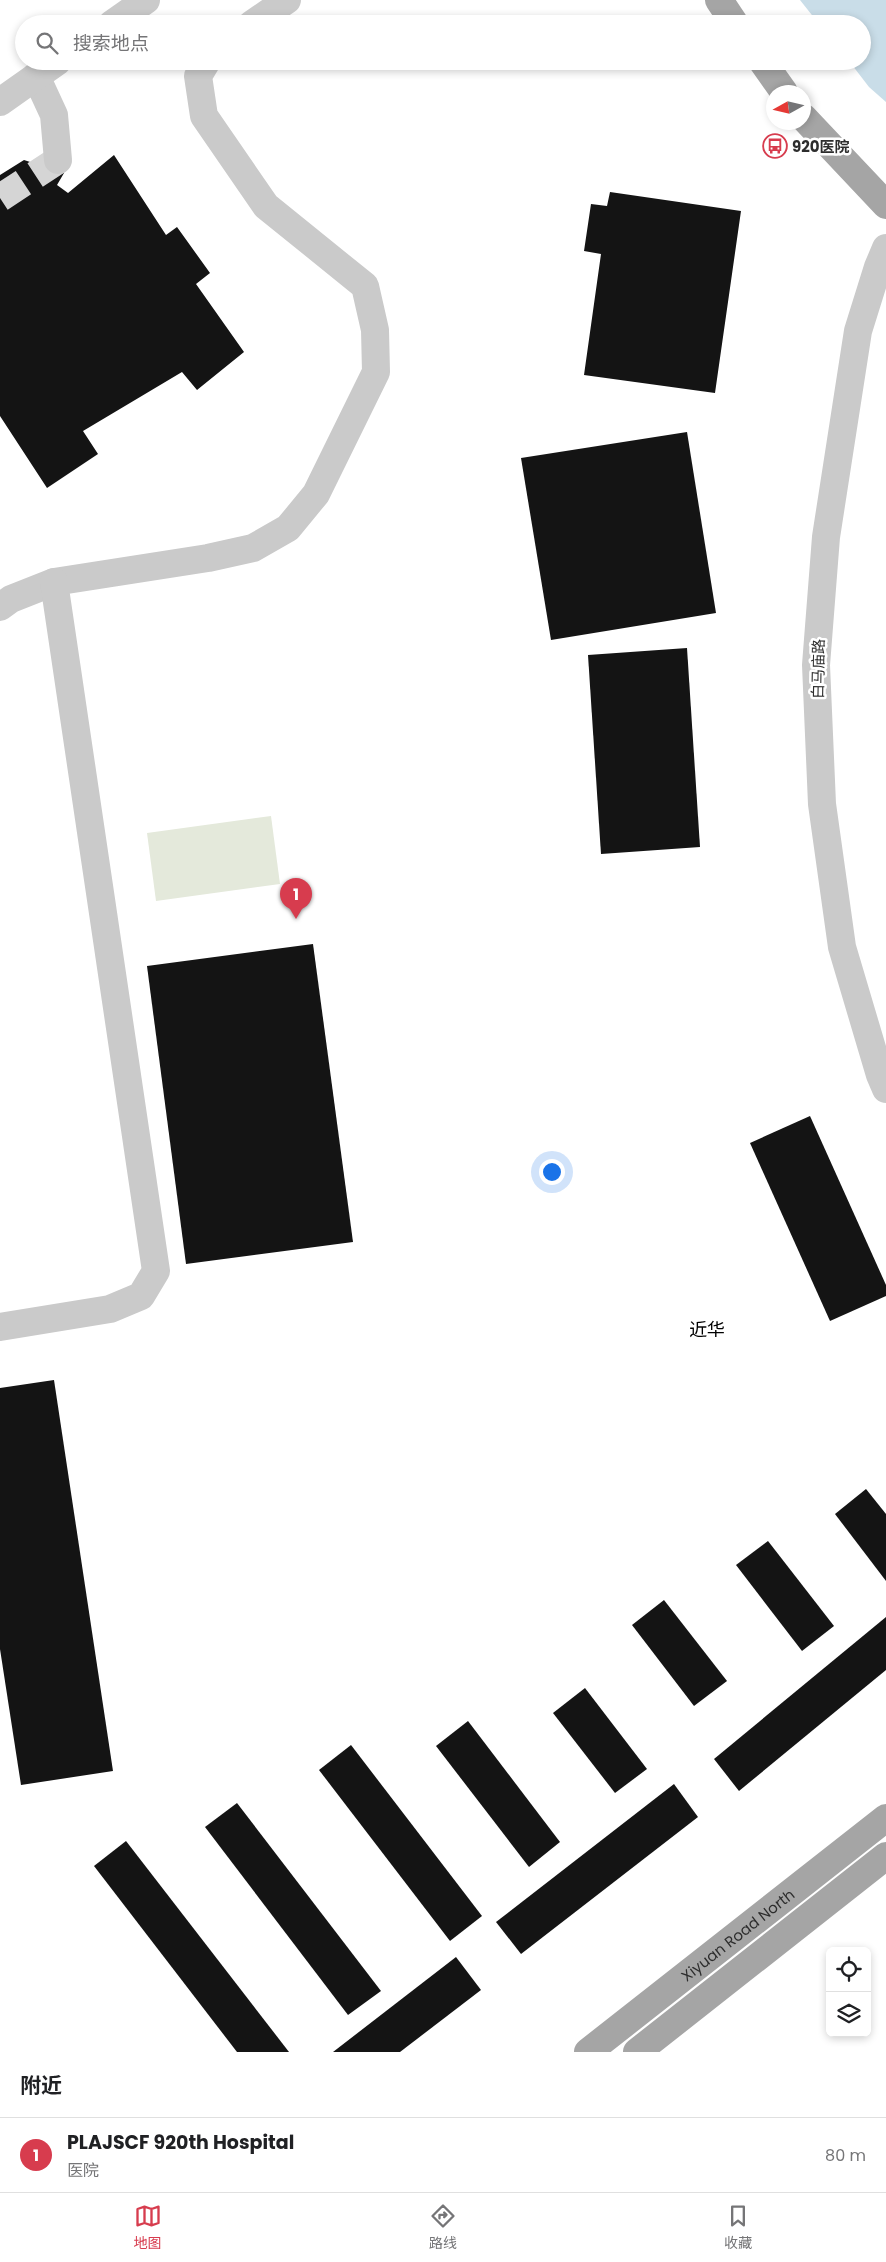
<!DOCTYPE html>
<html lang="zh">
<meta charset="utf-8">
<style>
body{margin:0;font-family:Poppins,"Noto Sans SC",sans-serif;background:#f6f6f6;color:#202124}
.controls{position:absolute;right:15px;bottom:15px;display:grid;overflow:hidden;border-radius:8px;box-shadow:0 2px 8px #0003}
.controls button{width:45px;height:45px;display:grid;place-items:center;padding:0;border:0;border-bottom:1px solid #e0e0e0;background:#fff;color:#202124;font:25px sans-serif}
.compass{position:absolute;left:766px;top:85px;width:45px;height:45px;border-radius:50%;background:#fff;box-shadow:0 2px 8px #0003;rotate:262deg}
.you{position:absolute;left:551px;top:1171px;width:18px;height:18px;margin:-12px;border:4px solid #fff;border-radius:50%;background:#1a73e8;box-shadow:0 0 0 8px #1a73e833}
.badge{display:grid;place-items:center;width:32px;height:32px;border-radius:50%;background:#d73c4e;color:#fff;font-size:16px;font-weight:700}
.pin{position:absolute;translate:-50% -41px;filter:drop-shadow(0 1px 2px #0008)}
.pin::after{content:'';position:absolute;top:26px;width:18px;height:15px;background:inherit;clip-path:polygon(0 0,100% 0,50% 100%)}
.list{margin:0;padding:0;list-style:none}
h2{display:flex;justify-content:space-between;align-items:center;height:65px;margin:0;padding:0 20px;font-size:21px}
h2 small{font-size:16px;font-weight:400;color:#757577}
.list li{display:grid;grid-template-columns:32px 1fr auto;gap:15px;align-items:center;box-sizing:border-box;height:75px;padding:0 20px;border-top:1px solid #e0e0e0}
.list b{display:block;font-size:19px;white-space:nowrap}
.list p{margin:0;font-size:16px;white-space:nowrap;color:#757577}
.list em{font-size:16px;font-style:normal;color:#757577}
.icon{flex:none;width:28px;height:28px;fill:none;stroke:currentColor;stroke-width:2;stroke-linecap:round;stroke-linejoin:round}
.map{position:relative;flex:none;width:886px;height:2052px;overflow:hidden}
.search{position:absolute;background:#fff;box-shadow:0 2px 8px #0003;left:15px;right:15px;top:15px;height:55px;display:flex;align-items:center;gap:12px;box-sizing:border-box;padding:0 18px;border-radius:28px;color:#757577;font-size:19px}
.sheet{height:140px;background:#fff}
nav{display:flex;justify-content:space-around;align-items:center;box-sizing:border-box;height:70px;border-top:1px solid #e0e0e0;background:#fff;font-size:14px;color:#757577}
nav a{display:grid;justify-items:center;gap:2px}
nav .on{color:#d73c4e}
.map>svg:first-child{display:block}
</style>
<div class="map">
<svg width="886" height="2052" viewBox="0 0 886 2052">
<rect width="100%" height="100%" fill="#fff"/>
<path fill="#e4e9db" d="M271,816l9,68 -124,17 -9,-68z"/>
<path fill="#c9dde8" d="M800,0h86v102l-17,-15 -20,-26h13v-37h-43z"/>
<g fill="#141414">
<path d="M114,155l52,80 11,-8 33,46 -14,11 48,68 -47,38 -15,-18 -99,59 15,23 -51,34 -47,-72v-241l24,-15 40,13 -7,12 11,8z"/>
<path d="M610,192l131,19 -26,182 -131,-18 17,-121 -17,-3 7,-47 16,2z"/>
<path d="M687,432l29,181 -165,27 -30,-182z"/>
<path d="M687,648l13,199 -99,7 -13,-199z"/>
<path d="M313,944l40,298 -167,22 -39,-298z"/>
<path d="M810,1116l76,169v11l-56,25 -80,-178z"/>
<path d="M54,1380l59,391 -92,14 -21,-136v-261z"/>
<path d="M866,1489l20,25v67l-51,-67z"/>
<path d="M768,1541l66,85 -32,25 -66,-86z"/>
<path d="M664,1600l63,81 -33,25 -62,-81z"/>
<path d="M886,1617v53l-147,121 -25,-32z"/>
<path d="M585,1688l62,81 -32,24 -62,-80z"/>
<path d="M468,1721l92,121 -31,25 -93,-121z"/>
<path d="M351,1745l131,171 -32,25 -131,-171z"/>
<path d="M674,1784l24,33 -177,137 -25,-32z"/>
<path d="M237,1803l144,188 -33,24 -143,-188z"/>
<path d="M126,1841l163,211h-52l-143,-186z"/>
<path d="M456,1957l25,33 -81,62h-67z"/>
</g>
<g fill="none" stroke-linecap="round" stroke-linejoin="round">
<path stroke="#d5d5d5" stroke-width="28" stroke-dasharray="28 14" stroke-linecap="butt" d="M0,198l58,-38"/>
<g stroke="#cacaca" stroke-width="28">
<path d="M112,24l34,-24"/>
<path d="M252,24l35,-24"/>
<path d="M36,76l18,39 4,45"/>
<path d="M0,102l58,-41"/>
<path d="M886,248l-8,19 -20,64 -32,206 -10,128 6,139 20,143 38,128 6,14"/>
<path d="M0,607l11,-8 43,-17 154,-24 45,-10 35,-20 28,-34 60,-122 -1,-42 -10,-44 -99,-80 -62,-90 -6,-40 9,-15"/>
<path d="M0,1327l110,-18 31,-13 15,-25 -102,-689"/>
</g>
<g stroke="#a5a5a5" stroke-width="28">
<path d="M719,0l16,24"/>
<path d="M762,61l22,31"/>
<path d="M804,118l82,87"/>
<path id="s1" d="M588,2052l298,-234"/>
<path d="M637,2052l249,-196"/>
</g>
</g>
<defs>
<g id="bus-ring" transform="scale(1.25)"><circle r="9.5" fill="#fff" stroke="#d73c4e" stroke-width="1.5"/><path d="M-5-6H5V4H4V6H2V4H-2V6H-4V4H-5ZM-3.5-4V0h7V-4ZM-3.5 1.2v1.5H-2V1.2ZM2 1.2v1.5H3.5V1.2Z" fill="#d73c4e"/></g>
</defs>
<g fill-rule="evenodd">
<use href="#bus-ring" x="775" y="146"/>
</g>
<g text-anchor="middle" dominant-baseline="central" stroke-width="5" stroke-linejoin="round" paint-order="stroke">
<g font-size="15" font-weight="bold" fill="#2d2d2d" stroke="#fff" text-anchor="start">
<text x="792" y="146">920医院</text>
</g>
<g font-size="15" fill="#2d2d2d" stroke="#fff">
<text transform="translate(818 669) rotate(-89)">白马庙路</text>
<text stroke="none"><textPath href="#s1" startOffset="190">Xiyuan Road North</textPath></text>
</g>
<g font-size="18" fill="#000" stroke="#fff">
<text x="707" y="1329">近华</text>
</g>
</g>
</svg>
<div class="controls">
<button><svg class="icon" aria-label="locate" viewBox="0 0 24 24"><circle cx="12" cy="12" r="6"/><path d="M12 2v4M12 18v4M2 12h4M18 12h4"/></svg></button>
<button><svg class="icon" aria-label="layers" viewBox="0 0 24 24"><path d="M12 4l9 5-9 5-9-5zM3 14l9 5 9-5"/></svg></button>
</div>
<svg class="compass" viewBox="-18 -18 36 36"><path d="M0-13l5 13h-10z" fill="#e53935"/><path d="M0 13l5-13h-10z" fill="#757577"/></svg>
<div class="you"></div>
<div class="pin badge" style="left:296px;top:919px">1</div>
<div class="search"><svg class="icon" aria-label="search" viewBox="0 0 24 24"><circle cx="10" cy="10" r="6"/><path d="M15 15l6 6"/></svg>搜索地点</div>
</div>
<section class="sheet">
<h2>附近<small></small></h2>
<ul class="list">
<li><span class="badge">1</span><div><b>PLAJSCF 920th Hospital</b><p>医院</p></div><em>80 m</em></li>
</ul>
</section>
<nav>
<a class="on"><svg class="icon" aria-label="map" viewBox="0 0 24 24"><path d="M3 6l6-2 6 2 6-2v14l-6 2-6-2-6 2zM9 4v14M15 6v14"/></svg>地图</a>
<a><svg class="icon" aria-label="directions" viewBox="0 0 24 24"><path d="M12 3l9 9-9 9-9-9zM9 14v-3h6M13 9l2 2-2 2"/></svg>路线</a>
<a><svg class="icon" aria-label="saved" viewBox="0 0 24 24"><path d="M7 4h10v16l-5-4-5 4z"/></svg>收藏</a>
</nav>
